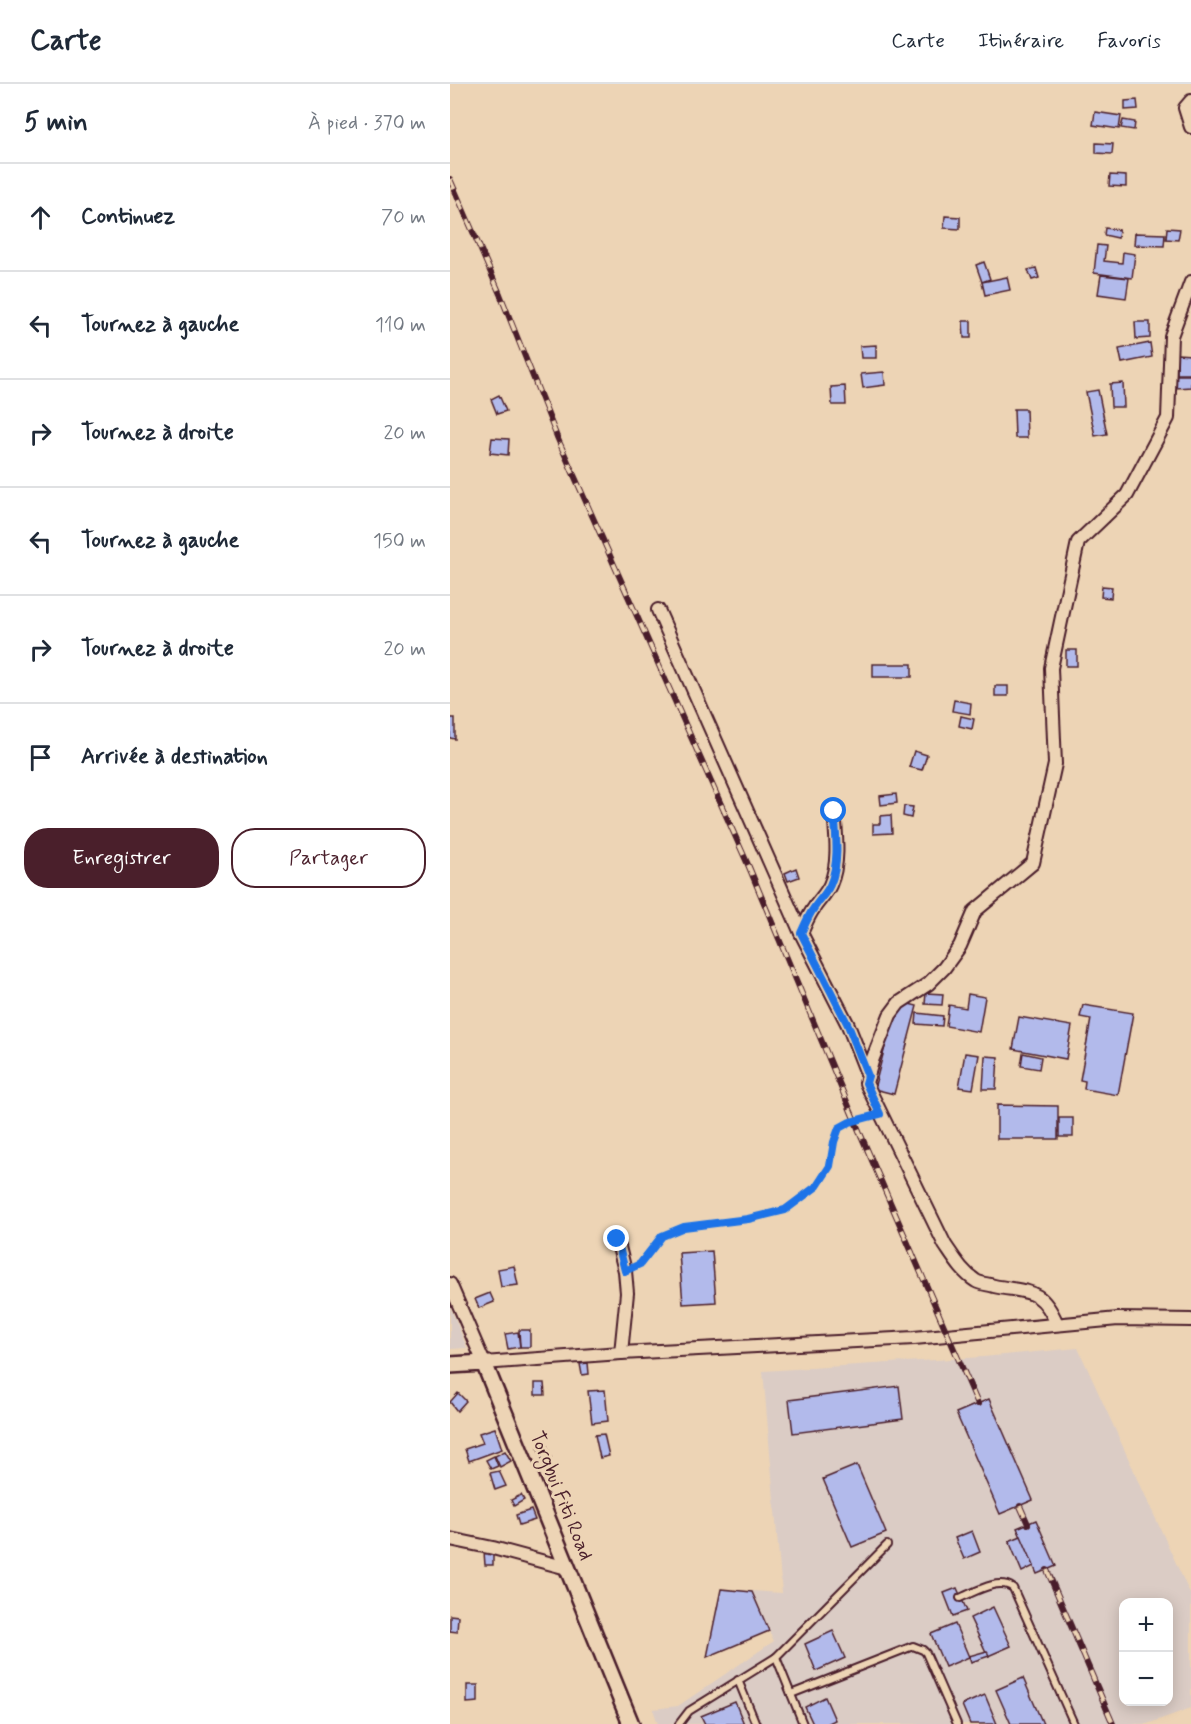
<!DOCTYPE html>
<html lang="fr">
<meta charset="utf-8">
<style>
body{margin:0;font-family:Mynerve,sans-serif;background:#f6f6f7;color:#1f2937}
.controls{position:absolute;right:18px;bottom:18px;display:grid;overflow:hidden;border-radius:12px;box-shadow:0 3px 15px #0003}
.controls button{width:54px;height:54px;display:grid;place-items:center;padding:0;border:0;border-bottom:2px solid #e0e1e3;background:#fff;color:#1f2937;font:30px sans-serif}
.stop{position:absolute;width:18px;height:18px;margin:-14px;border:4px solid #1a73e8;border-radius:50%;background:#fff}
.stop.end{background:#1a73e8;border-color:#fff;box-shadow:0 2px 6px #0008}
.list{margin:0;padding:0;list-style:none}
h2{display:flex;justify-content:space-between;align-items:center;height:78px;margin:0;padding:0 24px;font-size:26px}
h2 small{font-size:20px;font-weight:400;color:#747a83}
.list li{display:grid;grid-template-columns:39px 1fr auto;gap:18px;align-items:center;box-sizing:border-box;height:108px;padding:0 24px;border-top:2px solid #e0e1e3}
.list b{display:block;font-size:22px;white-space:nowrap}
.list em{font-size:20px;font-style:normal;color:#747a83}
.actions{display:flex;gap:12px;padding:18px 24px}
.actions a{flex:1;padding:14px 0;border:2px solid #4a1f2b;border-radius:24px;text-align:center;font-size:21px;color:#4a1f2b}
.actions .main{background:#4a1f2b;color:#fff}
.icon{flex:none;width:33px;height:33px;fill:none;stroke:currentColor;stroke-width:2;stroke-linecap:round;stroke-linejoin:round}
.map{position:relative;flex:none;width:741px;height:1640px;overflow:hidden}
header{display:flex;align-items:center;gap:36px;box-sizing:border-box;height:84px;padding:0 30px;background:#fff;border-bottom:2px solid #e0e1e3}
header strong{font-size:28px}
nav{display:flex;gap:33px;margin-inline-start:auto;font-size:21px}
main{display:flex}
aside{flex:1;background:#fff}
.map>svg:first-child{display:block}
</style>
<header>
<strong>Carte</strong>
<nav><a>Carte</a><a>Itinéraire</a><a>Favoris</a></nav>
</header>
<main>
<aside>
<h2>5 min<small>À pied · 370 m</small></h2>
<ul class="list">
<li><svg class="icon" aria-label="ahead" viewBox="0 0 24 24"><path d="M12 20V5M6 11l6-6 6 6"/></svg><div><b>Continuez</b></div><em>70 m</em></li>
<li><svg class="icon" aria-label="left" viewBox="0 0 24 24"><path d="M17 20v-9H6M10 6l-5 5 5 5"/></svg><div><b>Tournez à gauche</b></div><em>110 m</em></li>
<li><svg class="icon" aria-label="right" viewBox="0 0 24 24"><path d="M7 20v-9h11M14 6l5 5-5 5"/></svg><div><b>Tournez à droite</b></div><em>20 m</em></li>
<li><svg class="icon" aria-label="left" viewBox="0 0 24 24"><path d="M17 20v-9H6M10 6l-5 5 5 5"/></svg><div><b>Tournez à gauche</b></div><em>150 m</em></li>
<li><svg class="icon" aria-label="right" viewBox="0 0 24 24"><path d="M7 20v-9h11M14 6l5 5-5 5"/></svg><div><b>Tournez à droite</b></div><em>20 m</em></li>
<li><svg class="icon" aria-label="arrive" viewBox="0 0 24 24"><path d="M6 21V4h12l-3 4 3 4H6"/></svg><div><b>Arrivée à destination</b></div></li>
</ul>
<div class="actions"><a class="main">Enregistrer</a><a>Partager</a></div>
</aside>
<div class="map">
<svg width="741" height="1640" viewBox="0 0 741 1640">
<rect width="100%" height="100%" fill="#edd4b5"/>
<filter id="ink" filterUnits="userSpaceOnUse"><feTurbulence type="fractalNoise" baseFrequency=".0167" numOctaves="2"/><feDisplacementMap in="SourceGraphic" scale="12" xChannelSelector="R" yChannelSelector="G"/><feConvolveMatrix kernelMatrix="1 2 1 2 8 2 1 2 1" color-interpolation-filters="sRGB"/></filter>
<g filter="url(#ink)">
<g fill="#dbccc5" fill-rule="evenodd">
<path d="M0,1222l17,42 -17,1z"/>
<path d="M628,1264l113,248v112l-44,16h-489l-5,-15 25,-3 96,-65 -5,-10 -62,26 14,-68 61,4 -19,-222 220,-14zM674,1518h44v100h-44z"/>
</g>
<g fill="#b2baeb" stroke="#4a1f2b" stroke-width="1.5">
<path d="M687,16l1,9 -13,1v-9z"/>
<path d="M645,28l26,4 -2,13 -26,-4z"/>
<path d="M673,36l12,2 -1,8 -13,-2z"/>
<path d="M646,59l17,1 -1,10 -16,-1z"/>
<path d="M660,91l16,1v11l-17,-1z"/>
<path d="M495,132l15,1v12l-16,-1z"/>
<path d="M655,144l14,2 -1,8 -14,-3z"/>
<path d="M717,144l13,1 -2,11 -12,-1z"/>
<path d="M685,149l30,1 -1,12 -30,-1z"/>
<path d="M647,161l9,1 -2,15 18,2 1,-11 12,2 -3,24 -38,-5z"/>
<path d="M534,178l6,17 -8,3 -6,-17z"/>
<path d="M586,184l3,10 -7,2 -4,-10z"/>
<path d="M651,191l28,3 -3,20 -28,-4z"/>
<path d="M557,193l3,13 -25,5 -3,-13z"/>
<path d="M513,237h8v17h-7z"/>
<path d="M685,238h15v16l-14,1z"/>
<path d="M700,259l2,14 -30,6 -3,-14z"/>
<path d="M426,261v13h-15l-1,-12z"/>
<path d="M727,270l14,1v19h-14z"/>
<path d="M434,288l1,13 -22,3 -2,-14z"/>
<path d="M725,291h16v12l-15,1z"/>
<path d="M673,299l1,24h-13l-1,-23z"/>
<path d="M395,302l1,19h-14l-1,-18z"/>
<path d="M648,306l9,44 -12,2 -9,-44z"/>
<path d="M49,311l7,16 -9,3 -6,-15z"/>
<path d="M564,325h12l1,29h-12z"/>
<path d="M42,354l17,1 -1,16 -18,-2z"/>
<path d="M652,502l10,1 -1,11 -10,-1z"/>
<rect x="616" y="566" width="11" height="16"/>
<rect x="423" y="580" width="39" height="13"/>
<rect x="545" y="602" width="13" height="10"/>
<path d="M504,616l17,3 -1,11 -18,-3z"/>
<path d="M511,632l13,3 -2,10 -13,-3z"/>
<path d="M0,634h5v21l-5,-1z"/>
<path d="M464,667l13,4 -5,15 -13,-3z"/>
<path d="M446,710l1,9 -16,2 -1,-9z"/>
<path d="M454,722l9,1 -2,11 -8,-2z"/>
<path d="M441,731l1,18 -19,1v-10h7v-8z"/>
<path d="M346,784l3,9 -11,4 -3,-8z"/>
<path d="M476,909l17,1 -1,11 -17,-1z"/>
<path d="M518,910l17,3 -6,35 -33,-6 3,-21 17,3z"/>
<path d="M447,917l20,5 -23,88 -20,-5z"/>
<path d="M633,921l50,8 -15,82 -34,-6 1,-8 -5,-1 11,-61 -11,-2z"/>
<path d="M467,929l26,3 -1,10 -26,-2z"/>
<path d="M569,933l53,9 -6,33 -53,-10z"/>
<path d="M515,969l14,2 -6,34 -14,-2z"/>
<path d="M573,969l18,4 -2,12 -18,-3z"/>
<path d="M535,972l13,1 -2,32h-13z"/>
<path d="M547,1021l61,1v33h-61z"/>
<rect x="609" y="1034" width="14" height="19"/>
<path d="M262,1167l4,51 -33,2 -4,-51z"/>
<path d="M64,1182l4,19 -17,2 -3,-18z"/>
<path d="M40,1209l4,9 -15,6 -4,-9z"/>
<path d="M69,1246h11v17h-10z"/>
<path d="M68,1248l2,15 -12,2 -3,-15z"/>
<path d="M138,1279l1,11 -7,1 -2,-11z"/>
<path d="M85,1299h9l1,12h-10z"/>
<path d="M449,1302l4,33 -110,14 -4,-33z"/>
<path d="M155,1306l3,31 -16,2 -4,-32z"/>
<path d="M8,1309l8,8 -9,10 -7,-9z"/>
<path d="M539,1315l44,101 -33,14 -44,-101z"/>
<path d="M45,1344l7,21 -33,12 -4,-12 18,-6 -4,-10z"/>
<path d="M154,1350l5,22 -9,2 -5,-23z"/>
<path d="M97,1362l4,12 -8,3 -5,-13z"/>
<path d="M55,1367l6,10 -11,6 -5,-11z"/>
<path d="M44,1372l4,10 -7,3 -5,-9z"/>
<path d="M407,1381l29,68 -34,14 -29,-68z"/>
<path d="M49,1387l7,15 -11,4 -5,-17z"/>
<path d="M71,1411l3,5 -10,6 -3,-6z"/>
<path d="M81,1426l4,10 -16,5 -3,-10z"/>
<path d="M586,1436l20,46 -19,8 -20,-46z"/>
<path d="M522,1447l8,21 -16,7 -9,-21z"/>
<path d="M571,1452l13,30 -12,6 -13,-31z"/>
<path d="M34,1468h9v13h-8z"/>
<path d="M507,1504l10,23 -14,5 -9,-23z"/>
<path d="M271,1505l31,3 17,39 -62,26z"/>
<path d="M543,1523l18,39 -23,10 -18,-38z"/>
<path d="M0,1531l8,1 -1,16 -7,-1z"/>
<path d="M505,1540l14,33 -24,10 -14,-33z"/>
<path d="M383,1547l12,27 -29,13 -11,-27z"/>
<path d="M537,1567l2,5 -18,6 -2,-6z"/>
<path d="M573,1594l20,46h-32l-15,-34z"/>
<path d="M17,1601h11v17l-11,1z"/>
<path d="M535,1611l12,29h-27l-8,-19z"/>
<path d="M375,1613l10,23 -8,4h-14l-8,-17z"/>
<path d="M285,1618l9,22h-39l-4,-8z"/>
</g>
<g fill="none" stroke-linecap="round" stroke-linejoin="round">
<g stroke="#4a1f2b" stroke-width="10">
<g id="service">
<path d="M510,1514c15,-6 38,-21 53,-10l61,136"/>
<path d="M326,1573l27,67"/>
<path d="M288,1596l18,44"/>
<path d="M341,1610l122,-48 10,4 3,3 31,71"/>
<path d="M229,1640l10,-13 87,-54 111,-112"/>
</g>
</g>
<g stroke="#4a1f2b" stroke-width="16">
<g id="minor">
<path d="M741,17l-6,7 6,19"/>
<path d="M208,526l143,323 47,92 20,51"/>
<path d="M351,849c4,-8 7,-17 13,-25 5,-8 12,-14 16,-23 10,-22 6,-51 4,-74"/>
<path d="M167,1155l8,32 2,22 -6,60"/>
<path d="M0,1200l34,79 137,-10 293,-15 204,-19 73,1"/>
<path d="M607,1240c-16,-37 -28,-31 -63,-38 -6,-2 -13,-2 -18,-5 -14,-9 -22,-23 -31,-36l-79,-162 7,-25 17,-43 9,-12 29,-19 16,-16 16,-22 15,-35 58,-48 22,-99 -4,-96 27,-126 49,-47 41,-77 3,-82 20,-54"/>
<path d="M0,1455l43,9 74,20"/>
</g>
</g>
<g stroke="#4a1f2b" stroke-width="20">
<path id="tertiary" d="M0,1281l34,-2 147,361"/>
</g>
<path stroke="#4a1f2b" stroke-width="2" stroke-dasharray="4.5 4.5" stroke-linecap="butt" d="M185,1182l5,-2 22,-28 22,-9 64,-8 37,-9 32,-24 13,-20 4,-24 5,-14 11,-6 19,-5"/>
<use href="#service" stroke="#edd4b5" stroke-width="6"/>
<use href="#minor" stroke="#edd4b5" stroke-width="12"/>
<use href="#tertiary" stroke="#edd4b5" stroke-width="15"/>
<g stroke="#4a1f2b" stroke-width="6">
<g id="rail">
<path d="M0,95l50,115 57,143 192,430 111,266 118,271"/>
<path d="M570,1422l8,18"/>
<path d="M597,1486l66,154"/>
</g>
</g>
<use href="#rail" stroke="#edd4b5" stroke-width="4" stroke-dasharray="11" stroke-linecap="butt"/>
</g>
</g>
<g fill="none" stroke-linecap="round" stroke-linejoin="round" filter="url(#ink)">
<path stroke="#1a73e8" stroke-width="8" d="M167,1155l8,32 15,-7 22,-28 22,-9 64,-8 37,-9 32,-24 13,-20 4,-24 5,-14 11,-6 30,-8 -14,-31 2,-7 -20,-51 -47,-92c4,-8 7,-17 13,-25 5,-8 12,-14 16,-23 10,-22 6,-51 4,-74"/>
</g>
<g text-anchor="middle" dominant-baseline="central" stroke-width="6" stroke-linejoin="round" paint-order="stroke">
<g font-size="20" fill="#4a1f2b" stroke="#edd4b5">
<text transform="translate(111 1412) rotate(68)">Torgbui Fiti Road</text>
</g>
</g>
</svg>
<div class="controls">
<button>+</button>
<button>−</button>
</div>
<div class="stop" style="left:384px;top:727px"></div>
<div class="stop end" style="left:167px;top:1155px"></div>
</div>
</main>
